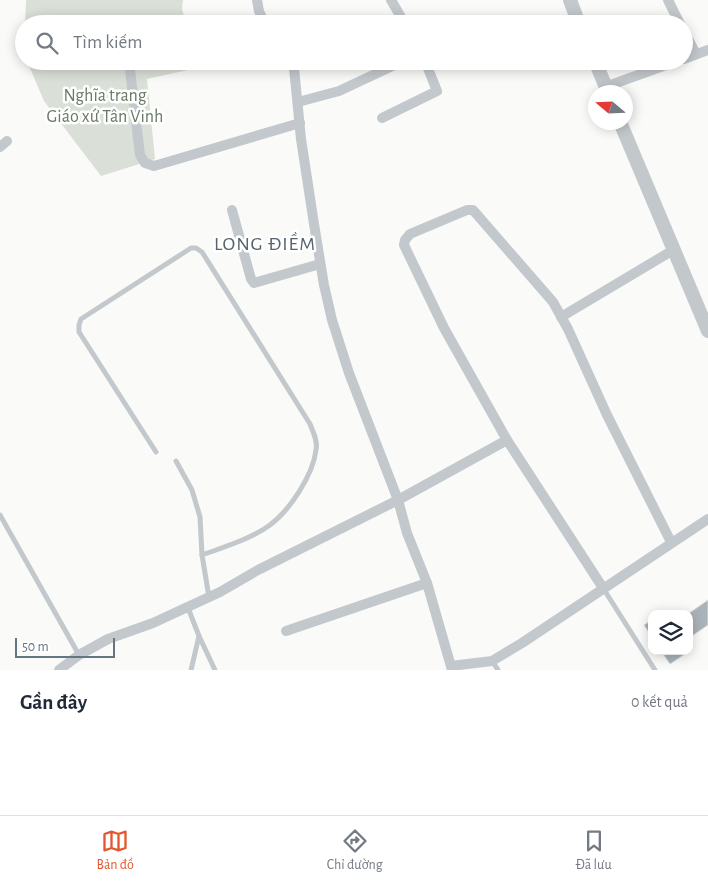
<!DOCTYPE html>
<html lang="vi">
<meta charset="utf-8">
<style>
body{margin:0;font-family:"Alegreya Sans",sans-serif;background:#f2f2f3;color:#1f2937}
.controls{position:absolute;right:15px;bottom:15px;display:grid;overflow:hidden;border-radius:10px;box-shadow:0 2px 12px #0003}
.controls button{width:45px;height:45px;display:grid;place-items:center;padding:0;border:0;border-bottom:1px solid #e0e1e3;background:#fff;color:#1f2937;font:25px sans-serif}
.compass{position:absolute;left:588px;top:85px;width:45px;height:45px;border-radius:50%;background:#fff;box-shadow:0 2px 12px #0003;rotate:289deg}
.scale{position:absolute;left:15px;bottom:12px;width:100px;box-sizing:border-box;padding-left:5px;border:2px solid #657683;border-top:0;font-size:14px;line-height:18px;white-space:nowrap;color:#657683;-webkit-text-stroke:4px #fff;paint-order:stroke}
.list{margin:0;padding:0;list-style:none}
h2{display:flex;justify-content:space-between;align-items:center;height:65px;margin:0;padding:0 20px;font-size:21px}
h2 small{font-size:16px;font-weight:400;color:#747a83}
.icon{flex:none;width:28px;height:28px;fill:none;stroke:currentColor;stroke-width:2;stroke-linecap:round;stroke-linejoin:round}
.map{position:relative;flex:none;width:708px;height:670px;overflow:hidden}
.search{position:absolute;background:#fff;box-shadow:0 2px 12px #0003;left:15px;right:15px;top:15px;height:55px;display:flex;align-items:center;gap:12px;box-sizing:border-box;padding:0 18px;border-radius:28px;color:#747a83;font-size:19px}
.sheet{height:145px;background:#fff}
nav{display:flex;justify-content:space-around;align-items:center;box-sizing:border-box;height:70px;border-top:1px solid #e0e1e3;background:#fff;font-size:14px;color:#747a83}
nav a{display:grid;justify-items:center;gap:2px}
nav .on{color:#e4572e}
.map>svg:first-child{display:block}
</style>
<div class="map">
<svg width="708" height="670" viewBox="0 0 708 670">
<rect width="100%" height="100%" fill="#fafaf8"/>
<g fill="#dadfd7">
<path d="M26,0h157l-1,9 4,15h-161z"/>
<path d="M27,61h168l2,7 -50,11 8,80 -54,17 -57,-75z"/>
</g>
<g fill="#aab3b9" stroke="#dcdcda">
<path d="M708,600v25l-19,13 -1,-24z"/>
<path d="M652,620v17l-8,-12z"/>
<path d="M661,651h22l2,3 -15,10z"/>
</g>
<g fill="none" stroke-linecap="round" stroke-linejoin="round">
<g stroke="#c3c8cc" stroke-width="5">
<path d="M156,452l-77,-120v-7l2,-6 110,-71h5l6,4 108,172c3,8 8,17 6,26 -3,25 -26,60 -46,75 -19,14 -46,22 -68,30"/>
<path d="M176,461l16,29 8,27 2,38 7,42"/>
<path d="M0,515l79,140"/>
<path d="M603,588l52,82"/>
<path d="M188,608l11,28"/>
<path d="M492,661l6,9"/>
<path d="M191,670l8,-34 16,34"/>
</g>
<g stroke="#c3c8cc" stroke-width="10">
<path d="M257,0l2,11 6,13"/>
<path d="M391,0l14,24"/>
<path d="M668,0l12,24"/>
<path d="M233,22l1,2"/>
<path d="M684,31l12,23"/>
<path d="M684,59l24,-9"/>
<path d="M129,61l11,94 5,8 9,3 146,-43"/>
<path d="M291,61l3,7 7,71 13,85 10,61 8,35 17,53 49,127 9,33 20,50 25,87"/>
<path d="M605,87l72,-26"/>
<path d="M298,102l41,-11 64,-30"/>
<path d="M382,118l55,-27 -12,-30"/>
<path d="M0,147l7,-6"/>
<path d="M232,210l19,69 3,4 66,-19"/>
<path d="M561,317l114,-68"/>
<path d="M603,588l-96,-148 -63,-112 -40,-83 1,-5 5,-6 57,-24h6l80,92 15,27 39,86 64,127"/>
<path d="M286,631l141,-48"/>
<path d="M451,666l41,-5 30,-18 186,-124"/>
<path d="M59,670l20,-15 29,-16 45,-16 67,-31 38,-22 140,-70 109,-60"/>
</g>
<g stroke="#c3c8cc" stroke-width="14">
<path d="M570,0l9,24"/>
<path d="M595,61l13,31"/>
<path d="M620,122l88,209"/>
</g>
</g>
<g text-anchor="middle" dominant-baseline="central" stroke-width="5" stroke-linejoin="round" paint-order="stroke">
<g font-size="18" fill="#687a64" stroke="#fff">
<text x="105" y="96">Nghĩa trang<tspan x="105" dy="21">Giáo xứ Tân Vinh</tspan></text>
</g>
<g font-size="20" letter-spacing="1" fill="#57646e" stroke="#fff">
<text x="265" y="244">LONG ĐIỀM</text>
</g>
</g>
</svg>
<div class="controls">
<button><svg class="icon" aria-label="layers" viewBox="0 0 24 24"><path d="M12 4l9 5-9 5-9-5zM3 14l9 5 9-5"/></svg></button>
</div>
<svg class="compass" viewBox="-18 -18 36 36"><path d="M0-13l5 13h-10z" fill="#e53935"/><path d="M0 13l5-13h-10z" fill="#747a83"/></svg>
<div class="scale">50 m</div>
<div class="search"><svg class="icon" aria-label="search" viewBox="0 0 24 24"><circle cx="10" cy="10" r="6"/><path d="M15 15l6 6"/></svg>Tìm kiếm</div>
</div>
<section class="sheet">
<h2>Gần đây<small>0 kết quả</small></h2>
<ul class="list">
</ul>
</section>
<nav>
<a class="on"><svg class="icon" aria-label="map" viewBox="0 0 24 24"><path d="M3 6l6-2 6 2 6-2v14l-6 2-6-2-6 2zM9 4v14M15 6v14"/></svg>Bản đồ</a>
<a><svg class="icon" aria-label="directions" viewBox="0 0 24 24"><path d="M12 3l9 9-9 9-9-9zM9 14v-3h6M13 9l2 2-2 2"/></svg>Chỉ đường</a>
<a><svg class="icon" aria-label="saved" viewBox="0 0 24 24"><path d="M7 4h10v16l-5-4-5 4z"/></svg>Đã lưu</a>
</nav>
